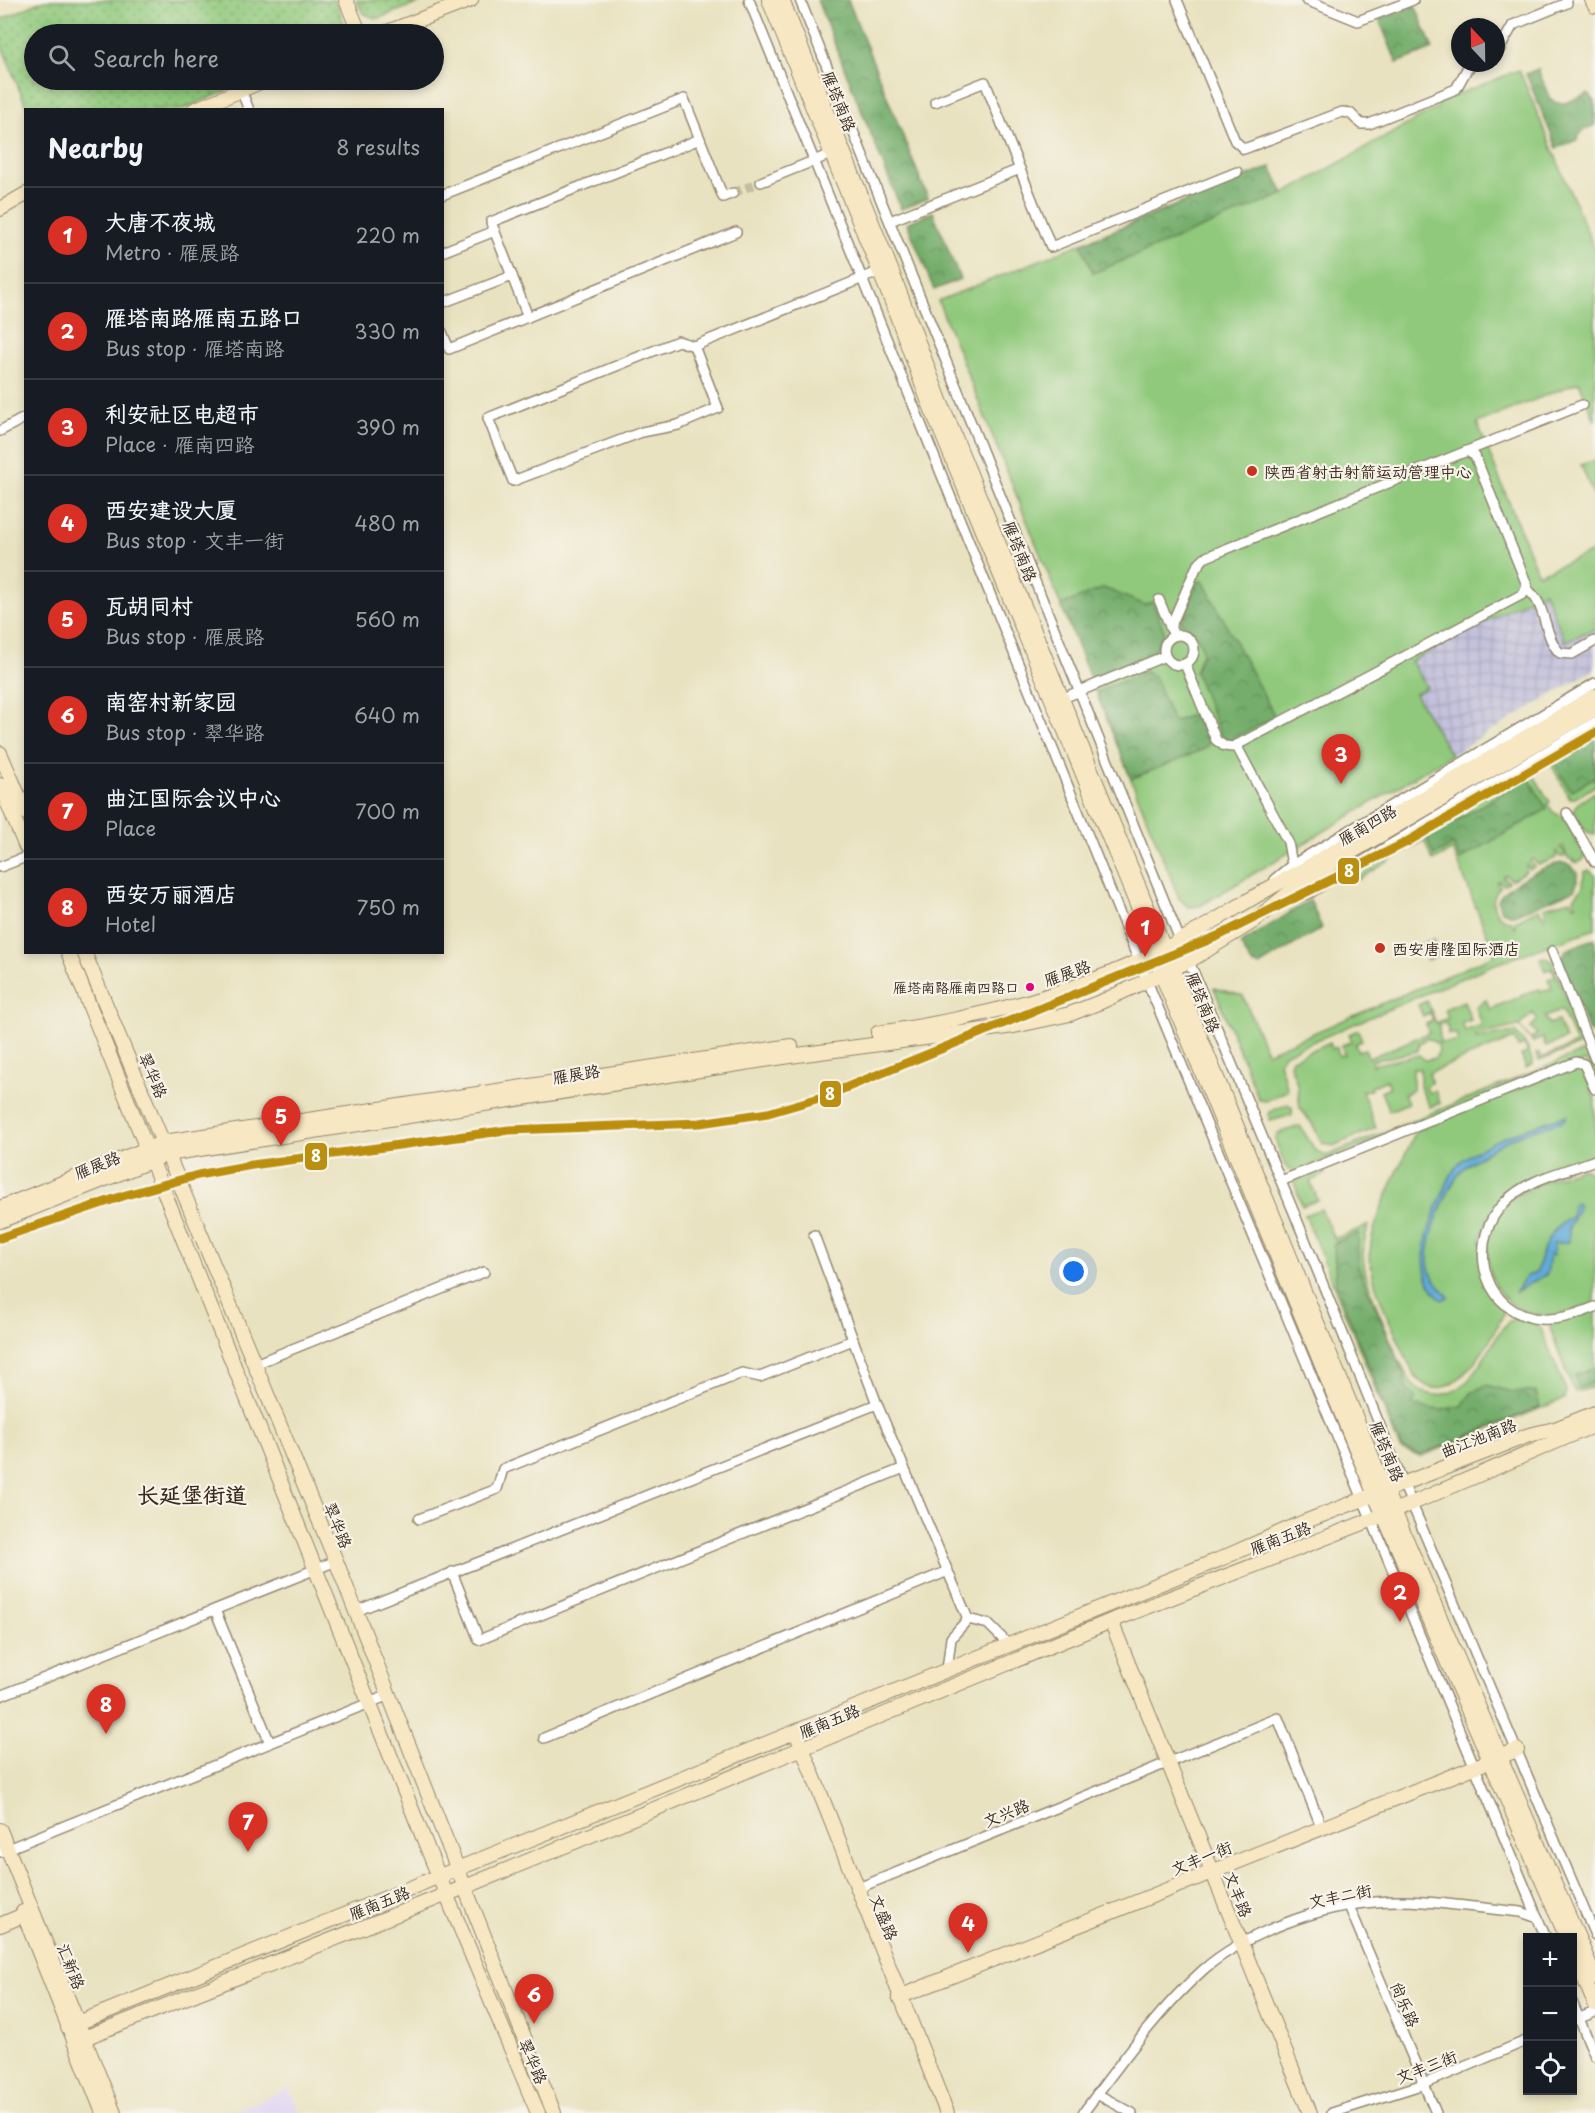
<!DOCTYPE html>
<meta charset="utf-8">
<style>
body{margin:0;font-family:"Playpen Sans","LXGW WenKai TC",sans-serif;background:#20242c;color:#f1f3f6}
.controls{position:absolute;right:18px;bottom:18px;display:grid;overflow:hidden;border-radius:0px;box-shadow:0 3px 9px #0003}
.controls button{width:54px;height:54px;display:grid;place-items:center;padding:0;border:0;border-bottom:2px solid #363941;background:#171b24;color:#f1f3f6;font:30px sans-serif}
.compass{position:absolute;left:1451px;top:18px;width:54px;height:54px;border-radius:50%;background:#171b24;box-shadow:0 3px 9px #0003;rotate:338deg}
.you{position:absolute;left:1074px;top:1272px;width:21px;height:21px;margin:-15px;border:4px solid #fff;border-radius:50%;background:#1a73e8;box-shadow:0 0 0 9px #1a73e833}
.badge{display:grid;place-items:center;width:39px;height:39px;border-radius:50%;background:#d93025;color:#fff;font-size:20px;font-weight:700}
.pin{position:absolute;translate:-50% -50px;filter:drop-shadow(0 2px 3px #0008)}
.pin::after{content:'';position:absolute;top:32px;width:21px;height:18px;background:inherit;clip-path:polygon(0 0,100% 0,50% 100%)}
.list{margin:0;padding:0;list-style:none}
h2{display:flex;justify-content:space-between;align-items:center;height:78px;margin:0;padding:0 24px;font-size:26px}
h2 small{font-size:20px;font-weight:400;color:#9ea1a6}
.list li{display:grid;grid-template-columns:39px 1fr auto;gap:18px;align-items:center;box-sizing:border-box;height:96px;padding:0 24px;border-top:2px solid #363941}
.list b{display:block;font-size:22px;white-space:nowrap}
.list p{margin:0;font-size:20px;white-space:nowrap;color:#9ea1a6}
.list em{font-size:20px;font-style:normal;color:#9ea1a6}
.icon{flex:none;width:33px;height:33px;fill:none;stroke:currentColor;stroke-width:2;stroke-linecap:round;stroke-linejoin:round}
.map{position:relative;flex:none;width:1595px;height:2113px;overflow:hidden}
.search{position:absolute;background:#171b24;box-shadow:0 3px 9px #0003;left:24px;top:24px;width:420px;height:66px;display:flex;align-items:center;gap:15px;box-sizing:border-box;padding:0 21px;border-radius:33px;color:#9ea1a6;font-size:22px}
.panel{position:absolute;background:#171b24;box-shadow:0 3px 9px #0003;left:24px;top:108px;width:420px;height:846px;border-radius:0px}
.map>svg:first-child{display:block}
</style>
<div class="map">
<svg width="1595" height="2113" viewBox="0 0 1595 2113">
<defs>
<pattern id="industrial-grid" width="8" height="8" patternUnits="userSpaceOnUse" patternTransform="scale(1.5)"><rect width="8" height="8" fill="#c3c1db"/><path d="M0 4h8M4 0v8" fill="none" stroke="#a8a6bc"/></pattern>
<pattern id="forest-crowns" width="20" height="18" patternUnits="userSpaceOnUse" patternTransform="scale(1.5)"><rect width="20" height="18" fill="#74ad6c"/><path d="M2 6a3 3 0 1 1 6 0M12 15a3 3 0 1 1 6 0" fill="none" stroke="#608d58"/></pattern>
<pattern id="park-dots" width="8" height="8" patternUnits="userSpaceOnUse" patternTransform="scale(1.5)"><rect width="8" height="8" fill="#90c97c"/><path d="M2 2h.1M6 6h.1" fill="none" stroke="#77a365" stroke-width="1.8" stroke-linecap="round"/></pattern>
</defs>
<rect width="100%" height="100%" fill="#f7f3e8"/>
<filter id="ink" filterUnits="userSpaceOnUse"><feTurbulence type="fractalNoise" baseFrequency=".0167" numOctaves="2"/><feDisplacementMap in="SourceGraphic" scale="12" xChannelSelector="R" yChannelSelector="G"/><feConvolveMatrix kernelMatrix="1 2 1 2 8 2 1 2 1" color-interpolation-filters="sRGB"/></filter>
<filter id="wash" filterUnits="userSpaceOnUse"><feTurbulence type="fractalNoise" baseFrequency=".008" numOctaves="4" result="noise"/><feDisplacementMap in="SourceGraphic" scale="24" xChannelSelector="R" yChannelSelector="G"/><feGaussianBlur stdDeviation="1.35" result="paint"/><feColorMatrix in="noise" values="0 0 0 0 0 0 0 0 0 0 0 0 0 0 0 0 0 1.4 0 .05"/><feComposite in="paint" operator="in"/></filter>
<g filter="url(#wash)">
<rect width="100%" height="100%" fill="#e9e2c0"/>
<path fill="#dfd5f5" d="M289,2088l11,25h-70z"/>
<path fill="url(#industrial-grid)" d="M1544,591l21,50 30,-12v40l-144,86 -36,-61 -4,-33z"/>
<g fill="#90c97c" stroke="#667a4d" stroke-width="1.5" fill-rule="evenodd">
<path d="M1519,70l76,180v171l-16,-39 -102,41 61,151 57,-23v78l-30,12 -21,-50 -133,70 16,26 -12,7 36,61 -251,151 -12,1 -9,-9 -241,-597 333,-134 13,27 153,-86 4,-7z"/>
<path d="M1595,460v39l-14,-34z"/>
<path d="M1595,728v58l-20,12h-5l-22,-39z"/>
<path d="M1526,770l6,3 18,29 -3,2 7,9 10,4 21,39 -3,5 -5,2 -10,-6 -4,-11 -3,2 5,4 -1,5h-4l-4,-5v6l-18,7 -5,-6 -3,2 4,6 -4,2 -4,-4v6l-15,9 -5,-5 -3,2 5,5 -4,3 -5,-4 -2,1 3,5c-12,14 -7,30 11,34l4,8v-8l24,-12 5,9 2,-2 -2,-9 27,-7 3,5h2l-2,-7 9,-11 1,-15 5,-2 6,5v54l-105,37 -206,88 -5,8 9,28 -22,11 -7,-1 -45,-112 29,8 24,57 228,-98 -42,-105 -20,11 -9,-21 -66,40 -3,-7z"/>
<path d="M1595,792v43c-11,-2 -18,-14 -21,-24l3,-7z"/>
<path d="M1434,939l5,12 24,-10 2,4 -38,15 -6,-16z"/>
<path d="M1545,957l7,4 31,80 -2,4 -42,16 -3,-7 3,-1 3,5 34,-14 -14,-34 -17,7 4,7 9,-3 7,18 -19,8 -3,-9 -10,4 -14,-16 -43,9v3l39,-6 11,13 7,19 -7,4 -5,-13 7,-2 -3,-8 -7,2 -4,-9 -85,35 3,10 -7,3 4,7 6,-3 5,13 -10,4 -10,-20v-18h-7v21l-9,4 4,9 -19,8 -8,-19 9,-4 -3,-8 -17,7 1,3 -9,1 14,37 -43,18 -11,-3 -9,-18 -13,-17 -3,-24 -7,-20 2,-5 38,-17 2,7 5,-2 2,9 5,-1 -2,-10 10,-4 -3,-7 9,-4 4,11 -7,3 3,7 7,-2 4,9 60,-25 -3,-9 7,-4 -3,-7 -7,3 -5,-11 9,-4 9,22 12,-5 -3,-9 19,-8 7,19 -9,3 3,8 17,-6 -6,-18 10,-7 4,9 49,-20 2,3 11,-4 -4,-9 7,-3 -3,-8 -7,3 -5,-13zM1533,1013l5,7 -7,7 6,7 -6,6 -12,-14zM1439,1024h8l1,10h10v8l-18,1zM1427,1038l11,6 1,7 -4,7 -10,2 -6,-5 -47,10v-4l46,-10 1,-8z"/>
<path d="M1582,1052l8,4 5,13v11l-9,-19 -293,111 -7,-5 -11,-27 3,-7 22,-7 15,24 11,6z"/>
<path d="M1577,1065l6,3 12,31v57l-91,42c-30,31 -28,59 -11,96 3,8 10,11 10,21 -13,27 -57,106 -90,58 -13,-31 -43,-86 -43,-118 -1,-31 32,-91 45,-122l3,-3z"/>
<path d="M1288,1104l4,3v8l-22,6 -1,-9z"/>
<path d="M1322,1168l3,6 -15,7 8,19 -16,6 -8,-24z"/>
<path d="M1583,1168l6,3 6,14v119c-19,5 -38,14 -58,11 -57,-10 -65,-87 -22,-118 20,-14 46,-21 68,-29z"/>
<path d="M1321,1209l13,30 35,-14c-5,13 -7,26 -5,40 3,20 38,110 51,122 8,7 20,9 30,7 38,-7 47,-72 73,-77l21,7 27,66 -2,9 -144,58 -20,-8 -95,-234z"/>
<path d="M1595,1311v76l-19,5 -4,-4 -22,-60 3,-5z"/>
</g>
<g fill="url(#forest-crowns)" stroke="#586c45" stroke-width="1.5">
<path d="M817,0h31l80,198 -27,11z"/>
<path d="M1415,5l18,44 -36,14 -18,-44z"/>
<path d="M1538,69l11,28 7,6h9l23,-9 7,7v24l-12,5 -6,10 -20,8 -31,-74z"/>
<path d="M1271,167l13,27 -191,79 -12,-29z"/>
<path d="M933,212l27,67 -26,11 -27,-67z"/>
<path d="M1203,581l72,136 -44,23 -10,-4 -26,-64 7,-19 -1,-8 -6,-12 -14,-10 16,-41z"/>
<path d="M1104,588l41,17 8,-3 11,29 -10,21 -64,26 -29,-73z"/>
<path d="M1145,672l9,4 19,46 24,-9 12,31 -7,6 -71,29 -35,-87z"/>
<path d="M1595,735v42l-24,14 -18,-30z"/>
<path d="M1528,777l19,32 -87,51 -7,-16 -19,12 -7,-18z"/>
<path d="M1562,863l9,2 6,8 1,7 -4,10 -60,25 -13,-4 -3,-10c6,-16 48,-36 64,-38z"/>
<path d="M1310,900l12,28 -63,38 -7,-2 -12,-20z"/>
<path d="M1595,938v97l-6,-3 -29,-71 6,-11z"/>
<path d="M1358,1233v33l46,108 2,15 10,8 -4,8 28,5 22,-4 9,-13 15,-8 27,7h23l4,15 -120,48 -19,-7 -65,-164 -2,-41z"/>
<path d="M1595,1368v14l-16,6 -5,-12z"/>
</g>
<g fill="url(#park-dots)" stroke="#667a4d" stroke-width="1.5">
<path d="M44,0h291l11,28 -1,6h-311v46h218l-71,30 -154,-1 -27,-68v-21z"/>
<path d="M356,0h71l-51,19 -13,-6z"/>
</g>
<g fill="#60abd9" stroke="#4e6a7c" stroke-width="1.5">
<path d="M1567,1115l-2,5c-24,8 -50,14 -72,28 -10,6 -21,13 -30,21 -16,17 -42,79 -33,102 4,9 13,19 19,26l-7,3c-32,-28 -14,-74 1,-107 5,-11 9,-24 18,-32 29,-23 71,-34 106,-46z"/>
<path d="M1577,1202l2,3 -10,23v14l-16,2 1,12 -4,-2 -3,20 -32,18 12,-16 10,-4c5,-24 12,-42 34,-55l2,-14z"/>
</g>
</g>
<g filter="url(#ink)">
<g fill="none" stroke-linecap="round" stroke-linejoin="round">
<path stroke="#c6bda0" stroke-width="9" stroke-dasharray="9 4.5" stroke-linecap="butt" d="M733,193l28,-11"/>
<g stroke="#92866f" stroke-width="12">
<g id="street">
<path d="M749,0l398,981 399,957"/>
<path d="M800,0l380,940 115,275 108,268 192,452"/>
<path d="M1177,0l58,141 9,8 98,-37 8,1 11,11h8l87,-35 11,-20 9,-6"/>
<path d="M1306,0l52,21 55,-21"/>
<path d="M1496,55l17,-30 54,-22 -1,-3"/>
<path d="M241,90l8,20"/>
<path d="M935,102l50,-20 66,165 186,-75"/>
<path d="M761,182l70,-28"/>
<path d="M442,195l242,-96 39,98 10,-4"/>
<path d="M890,221l130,-52"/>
<path d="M442,252l53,-21"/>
<path d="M512,276l16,41"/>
<path d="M442,303l70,-27 -21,-54 209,-83"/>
<path d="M442,332l7,17 287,-117"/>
<path d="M694,346l24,62 -40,17 -36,7 -129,49 -25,-63 190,-77 16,5 189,-76"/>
<path d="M0,431l26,-14"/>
<path d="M1467,451l115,-46"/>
<path d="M1527,590c20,12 16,47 33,63l12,1 23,-13"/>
<path d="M1159,600l13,31"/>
<path d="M1170,628l26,-60 8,-10 263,-107 8,5 52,129 -4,9 -290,153 -9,-1 -8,-6 -31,-76"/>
<circle cx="1179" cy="650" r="15"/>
<path d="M1063,698l102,-42"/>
<path d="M1236,745l52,97 4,23"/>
<path d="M1567,813l28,49"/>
<path d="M0,867l26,-10"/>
<path d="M1275,879l17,-14 303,-182"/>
<path d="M1279,905l29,-11 287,-172"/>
<path d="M1552,951l43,108"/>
<path d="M1595,1160c-30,12 -67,18 -90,42 -37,36 -26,104 28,116 22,4 42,-3 62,-11"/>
<path d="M1281,1181l295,-119 8,2 11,25"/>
<path d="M814,1235l63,169 91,215 20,5 21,21"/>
<path d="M255,1364l229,-92"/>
<path d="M419,1519l78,-30 6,-20 239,-96 18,4 93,-37"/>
<path d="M452,1572l27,68 425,-172"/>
<path d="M215,1610l55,133"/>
<path d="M356,1611l521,-207"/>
<path d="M947,1670l4,-32 17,-19"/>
<path d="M0,1696l336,-135"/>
<path d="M544,1738l404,-167"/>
<path d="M0,1852l389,-157"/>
<path d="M856,1889l422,-171 43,108"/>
<path d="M1349,1906l87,207"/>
<path d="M1572,2002l23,54"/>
<path d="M1572,2021l23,-9"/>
<path d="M1097,2094l35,19"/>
<path d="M1083,2113c37,-49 74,-102 120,-143 42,-37 117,-64 172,-68 48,-4 99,6 146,10l17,6"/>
<path d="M1332,2113l92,-29 104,-44"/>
</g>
</g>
<g stroke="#92866f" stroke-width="16">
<g id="secondary">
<path d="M346,0l14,34"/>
<path d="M769,0l123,302 36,98 219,529 15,46 213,520 192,443"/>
<path d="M782,0l108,267 49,131 455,1113 201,466"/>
<path d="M1592,0l3,6"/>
<path d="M382,34l89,-34"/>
<path d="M194,110l71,-30"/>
<path d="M0,209l26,-15"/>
<path d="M0,753l26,60"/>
<path d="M0,785l26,62"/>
<path d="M68,952l371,925 99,236"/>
<path d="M84,952l252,609 218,552"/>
<path d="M878,1033c99,-14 195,-38 284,-83 48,-24 91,-55 139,-79l294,-175"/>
<path d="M0,1208l164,-66 627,-96"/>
<path d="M0,1221l168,-67 622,-98 224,-30 56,-12 33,-13 86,-40 65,-40 55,-44 286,-168"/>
<path d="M1111,1621l199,492"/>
<path d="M799,1740l148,373"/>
<path d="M0,1830l114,283"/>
<path d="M23,1912l80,201"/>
<path d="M0,1925l24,-10"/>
<path d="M1572,1950l23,54"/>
<path d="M899,1997l618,-247"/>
<path d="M68,2027l1150,-467 86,-38 225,-87 26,-6 40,-16"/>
<path d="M74,2042l391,-155 646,-266 283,-110 201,-86"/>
</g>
</g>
<use href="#street" stroke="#fff" stroke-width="9"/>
<use href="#secondary" stroke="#f7e8c3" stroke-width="14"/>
<g stroke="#f7f3e8" stroke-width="14">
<path id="metro-1" d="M0,1238l126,-43 72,-20 54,-10 257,-35 191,-7 68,-10 55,-16 395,-161 187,-93 190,-110"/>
</g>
<use href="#metro-1" stroke="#bb8f10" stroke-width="9"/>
</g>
</g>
<g fill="#c8321e" stroke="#f7f3e8" stroke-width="2">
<circle cx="1252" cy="471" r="6"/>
<circle cx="1380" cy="948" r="6"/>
</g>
<circle fill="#e5007d" stroke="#f7f3e8" stroke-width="2" cx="1030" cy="987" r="5"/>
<g text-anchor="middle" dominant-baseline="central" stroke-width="4.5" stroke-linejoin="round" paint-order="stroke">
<g font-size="14" fill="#3b2a1e" stroke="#f7f3e8" text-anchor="end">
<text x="1019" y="987">雁塔南路雁南四路口</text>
</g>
<g font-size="16" fill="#3b2a1e" stroke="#f7f3e8">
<text transform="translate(840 101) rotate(68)">雁塔南路</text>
<text transform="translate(1021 551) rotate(68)">雁塔南路</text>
<text transform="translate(1367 824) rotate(-30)">雁南四路</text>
<text transform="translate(1067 972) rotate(-19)">雁展路</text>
<text transform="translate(1204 1002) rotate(68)">雁塔南路</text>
<text transform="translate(576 1073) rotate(-9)">雁展路</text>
<text transform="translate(154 1075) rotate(67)">翠华路</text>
<text transform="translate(97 1164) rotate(-22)">雁展路</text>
<text transform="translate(1478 1437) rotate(-21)">曲江池南路</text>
<text transform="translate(1388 1451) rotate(68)">雁塔南路</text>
<text transform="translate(339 1525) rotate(68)">翠华路</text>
<text transform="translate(1280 1537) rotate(-21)">雁南五路</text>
<text transform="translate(829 1720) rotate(-22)">雁南五路</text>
<text transform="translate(1006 1812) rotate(-22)">文兴路</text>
<text transform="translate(1201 1857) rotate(-22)">文丰一街</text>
<text transform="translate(1239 1894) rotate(68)">文丰路</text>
<text transform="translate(1340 1895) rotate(-11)">文丰二街</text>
<text transform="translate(379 1902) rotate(-22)">雁南五路</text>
<text transform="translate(885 1917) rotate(68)">文盛路</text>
<text transform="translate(72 1966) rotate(68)">汇新路</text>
<text transform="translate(1406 2004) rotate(67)">尚乐路</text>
<text transform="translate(534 2061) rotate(67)">翠华路</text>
<text transform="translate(1426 2066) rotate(-21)">文丰三街</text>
</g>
<g font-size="16" fill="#3b2a1e" stroke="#f7f3e8" text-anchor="start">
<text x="1264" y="471">陕西省射击射箭运动管理中心</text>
<text x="1392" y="948">西安唐隆国际酒店</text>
</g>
<g font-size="22" font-weight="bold" fill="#3b2a1e" stroke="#f7f3e8">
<text x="192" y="1493">长延堡街道</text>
</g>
</g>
<g stroke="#f7f3e8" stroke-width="2">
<rect x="1337" y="857" width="23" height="28" rx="6" fill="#bb8f10"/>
<rect x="819" y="1080" width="23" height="28" rx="6" fill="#bb8f10"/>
<rect x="304" y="1142" width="24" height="29" rx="6" fill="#bb8f10"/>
</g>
<g font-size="16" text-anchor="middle" font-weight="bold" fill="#fff">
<text x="1349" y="877">8</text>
<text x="830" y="1100">8</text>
<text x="316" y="1162">8</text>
</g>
</svg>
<div class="controls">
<button>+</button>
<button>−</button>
<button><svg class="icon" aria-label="locate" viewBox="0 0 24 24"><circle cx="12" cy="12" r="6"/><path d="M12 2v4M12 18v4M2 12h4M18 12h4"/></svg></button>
</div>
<svg class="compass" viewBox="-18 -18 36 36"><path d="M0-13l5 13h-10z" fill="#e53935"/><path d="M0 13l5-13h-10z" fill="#9ea1a6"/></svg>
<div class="you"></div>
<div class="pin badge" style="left:1145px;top:957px">1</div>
<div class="pin badge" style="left:1400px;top:1622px">2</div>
<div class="pin badge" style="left:1341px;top:784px">3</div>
<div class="pin badge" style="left:968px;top:1953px">4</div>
<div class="pin badge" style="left:281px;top:1146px">5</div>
<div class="pin badge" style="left:534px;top:2024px">6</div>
<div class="pin badge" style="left:248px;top:1852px">7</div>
<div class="pin badge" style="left:106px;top:1734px">8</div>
<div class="search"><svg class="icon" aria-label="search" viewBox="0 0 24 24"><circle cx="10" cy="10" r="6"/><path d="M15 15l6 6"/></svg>Search here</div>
<section class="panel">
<h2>Nearby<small>8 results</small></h2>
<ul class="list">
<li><span class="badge">1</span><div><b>大唐不夜城</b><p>Metro · 雁展路</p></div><em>220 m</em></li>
<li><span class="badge">2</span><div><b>雁塔南路雁南五路口</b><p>Bus stop · 雁塔南路</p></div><em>330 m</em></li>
<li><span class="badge">3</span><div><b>利安社区电超市</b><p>Place · 雁南四路</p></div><em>390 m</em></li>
<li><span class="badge">4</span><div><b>西安建设大厦</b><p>Bus stop · 文丰一街</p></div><em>480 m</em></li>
<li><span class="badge">5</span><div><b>瓦胡同村</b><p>Bus stop · 雁展路</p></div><em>560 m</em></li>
<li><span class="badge">6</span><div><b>南窑村新家园</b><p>Bus stop · 翠华路</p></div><em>640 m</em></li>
<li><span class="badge">7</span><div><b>曲江国际会议中心</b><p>Place</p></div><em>700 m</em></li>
<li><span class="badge">8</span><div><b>西安万丽酒店</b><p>Hotel</p></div><em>750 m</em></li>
</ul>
</section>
</div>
